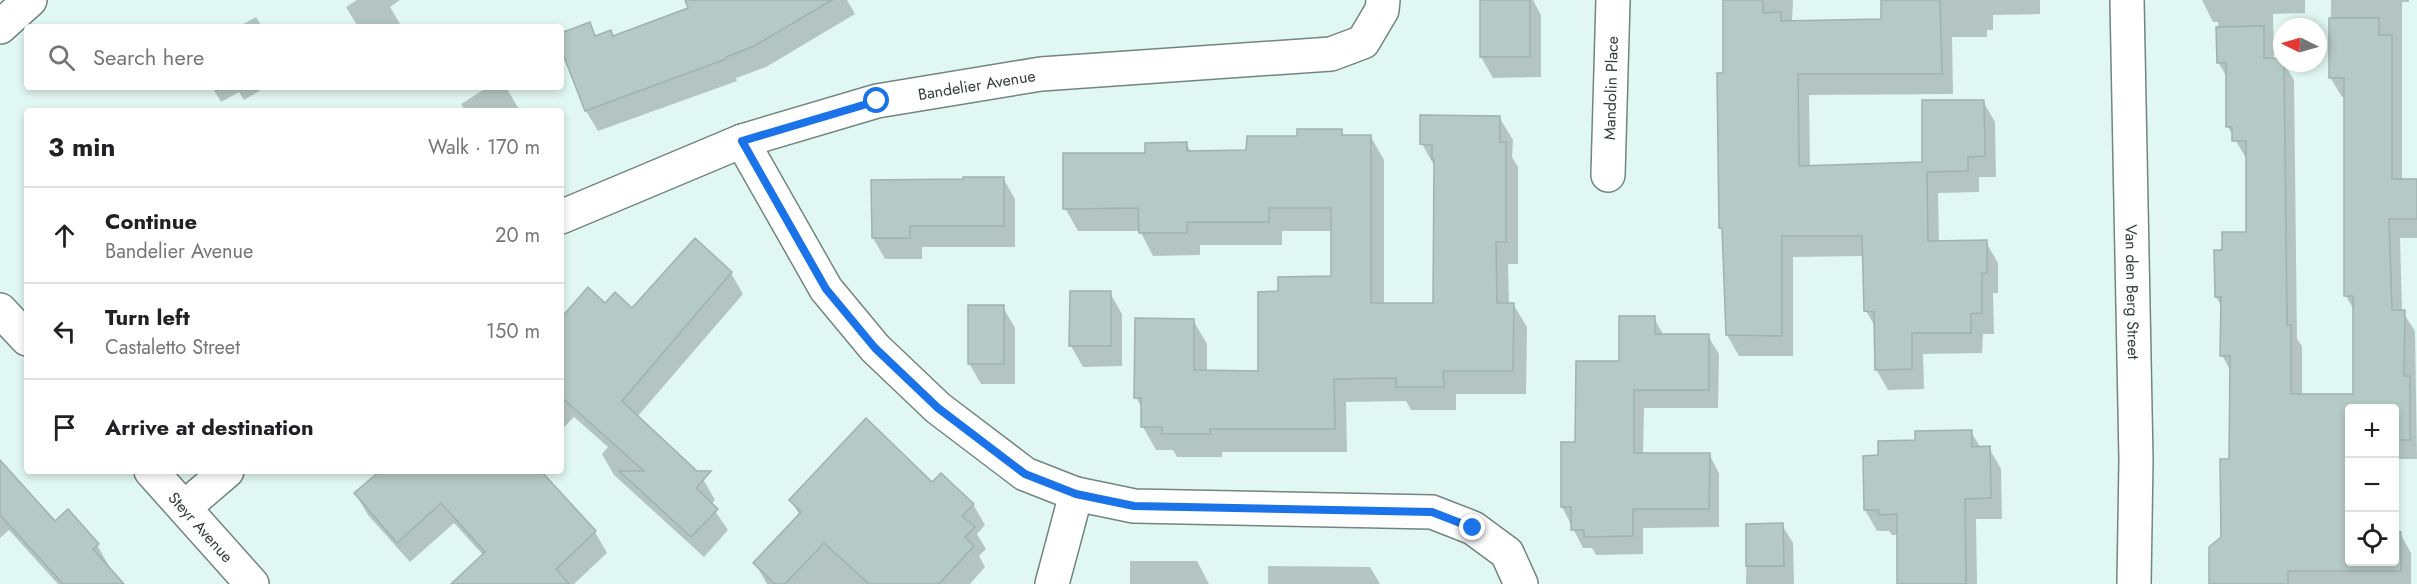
<!DOCTYPE html>
<meta charset="utf-8">
<style>
body{margin:0;font-family:Jost,sans-serif;background:#f2f2f2;color:#202124}
.controls{position:absolute;right:18px;bottom:18px;display:grid;overflow:hidden;border-radius:6px;box-shadow:0 3px 9px #0003}
.controls button{width:54px;height:54px;display:grid;place-items:center;padding:0;border:0;border-bottom:2px solid #e0e0e0;background:#fff;color:#202124;font:30px sans-serif}
.compass{position:absolute;left:2273px;top:18px;width:54px;height:54px;border-radius:50%;background:#fff;box-shadow:0 3px 9px #0003;rotate:275deg}
.stop{position:absolute;width:18px;height:18px;margin:-14px;border:4px solid #1a73e8;border-radius:50%;background:#fff}
.stop.end{background:#1a73e8;border-color:#fff;box-shadow:0 2px 6px #0008}
.list{margin:0;padding:0;list-style:none}
h2{display:flex;justify-content:space-between;align-items:center;height:78px;margin:0;padding:0 24px;font-size:26px}
h2 small{font-size:20px;font-weight:400;color:#757577}
.list li{display:grid;grid-template-columns:39px 1fr auto;gap:18px;align-items:center;box-sizing:border-box;height:96px;padding:0 24px;border-top:2px solid #e0e0e0}
.list b{display:block;font-size:22px;white-space:nowrap}
.list p{margin:0;font-size:20px;white-space:nowrap;color:#757577}
.list em{font-size:20px;font-style:normal;color:#757577}
.icon{flex:none;width:33px;height:33px;fill:none;stroke:currentColor;stroke-width:2;stroke-linecap:round;stroke-linejoin:round}
.map{position:relative;flex:none;width:2417px;height:584px;overflow:hidden}
.search{position:absolute;background:#fff;box-shadow:0 3px 9px #0003;left:24px;top:24px;width:540px;height:66px;display:flex;align-items:center;gap:15px;box-sizing:border-box;padding:0 21px;border-radius:6px;color:#757577;font-size:22px}
.panel{position:absolute;background:#fff;box-shadow:0 3px 9px #0003;left:24px;top:108px;width:540px;height:366px;border-radius:6px}
.map>svg:first-child{display:block}
</style>
<div class="map">
<svg width="2417" height="584" viewBox="0 0 2417 584">
<rect width="100%" height="100%" fill="#e1f7f2"/>
<g fill="#0003">
<path d="M357,0h43l-10,7 12,20h-44l-12,-20z"/>
<path d="M692,0h155l8,14 -89,53 -30,11 1,3 -139,50 -12,-20 -25,-66v-11l28,-10 8,13h16l77,-28z"/>
<path d="M1481,0h52l8,15v62l-48,1 -12,-21z"/>
<path d="M1724,0h69l-1,22 91,-2 -1,-20h158v14l-47,1v15h-6v7h-35l1,57 -144,1 1,72 114,-4 59,-62 12,21 1,55h-17v15l-41,1 1,50 47,-1 12,21v30h-5l1,41h-11l-1,19 -59,1 1,35 -36,1 -12,-21v-41l-10,-17 -2,-55 -71,1v99h-54l-12,-21 -3,-102 -3,-5 -2,-153h6z"/>
<path d="M2202,0h103v13l-32,1 1,46h8l12,20 3,259 5,7v49h53l-1,-85 -8,-14 -1,-199h-3l-12,-20 1,-77h78v2h-7v178h15v58h-17l2,73 13,20 2,128h-23v-51h-44v154h44l6,-29 11,20v31h-200l12,-46 7,-78 1,-88 -9,-17v-48l-6,-10 8,-46 23,-17v-74l-19,-33v-48l-10,-17v-40h-5z"/>
<path d="M256,17l6,10h-24z"/>
<path d="M212,87h54l-22,13 -5,-8 -18,10z"/>
<path d="M488,87h18l14,24h-55l-4,-7z"/>
<path d="M1499,117l14,23 -1,17 6,10v97h-10l1,40h4l14,23 -1,67h-70v16h-45l-5,-9 -60,1 1,50h-125v5h-45l-4,-7h-17l-13,-23v-17l-7,-13 57,-77 14,24v28h52l21,-79 53,-15v-47h-51v14h-82v10l-47,1 -13,-25h-62l-13,-23 81,-54 40,-11 5,9h57l50,-14 43,-7 3,6h27l13,23v145l50,-1 1,-137 -13,-23z"/>
<path d="M1003,178l12,21v48h-93v12h-37l-12,-21z"/>
<path d="M731,273l12,21 -106,123 66,62 12,21 -4,5 17,25 -24,27 -90,-82 -12,-21 6,-7 -34,-30 -11,11 -2,-2v-106l44,-15 27,5z"/>
<path d="M1110,293l12,21v52l-39,1 -12,-21z"/>
<path d="M1003,307l12,21v56h-34l-12,-21z"/>
<path d="M1654,318l10,18h44l11,18 -1,54h-74l-1,47 66,-1 10,19v54l-76,1v26l-47,1 -4,-7h-9l-21,-41 15,-64 43,-81z"/>
<path d="M1971,432l10,16h8l12,21 1,50h-26l1,65h-78v-49h-7l-3,-4h-12l-12,-21v-53h14l38,-15z"/>
<path d="M0,469l54,54 43,22 12,21 -2,1 15,17h-64l-49,-54 -9,8z"/>
<path d="M382,471h157l56,61 12,21 -33,31h-121l31,-28 -30,-33 -44,39 -42,-47 -12,-21z"/>
<path d="M932,484l41,20 12,21 -8,9 9,15 -7,7 6,11 -15,17h-203l-12,-21 45,-47 -9,-16z"/>
<path d="M1782,525l11,18 1,41h-48l1,-58z"/>
<path d="M1130,561h67l12,23h-79z"/>
<path d="M1268,566l102,1 10,17h-112z"/>
</g>
<g fill="#b5cac5" stroke="#9eb3ae" stroke-width="1.5">
<path d="M685,0h147l-78,46 -28,11v2l-141,52 -24,-62v-16l29,-11 5,14 16,-6 2,6 75,-28z"/>
<rect x="1480" y="0" width="50" height="57"/>
<path d="M1723,0h40v13l18,-1v9l100,-2v-19h59l2,74h-144l1,92 123,-4v-62h62l1,56 -17,1v14l-41,1 1,69 59,-1v33h-5v40l-11,1v19h-59v36l-37,1 -1,-58 -10,-1 -2,-75h-80v100l-56,-1 -4,-107h-3l-2,-155h6z"/>
<path d="M2329,18h50v17h13v144h25v40h-28l3,91h13l-1,66h6v64h-16v-32h-45v153h45v-29h7v39h-113v13h-79v-37l12,-10 -1,-78h9l1,-103h-10l1,-59h-6l-1,-47h8v-18h24v-91h-14v-14h-6v-64h-9l-1,-36 48,-1v32l18,1v4h2l3,262h4v69h62v-98h-9v-218h-15z"/>
<path d="M1420,115l80,1v26h6v100h-10l1,61h17l-1,68h-70l1,16h-48v-9l-62,1 1,50h-125v5h-48v-7h-21v-29h-7l1,-80 59,1v51l64,1v-79l20,-1v-14l53,-1v-68h-62v14h-82v11h-48l-1,-25 -75,1v-56h82v-10l42,-1v9l59,-1 1,-14h50v-7h45v6h29v168h62l1,-144h-2v-14l-12,-1z"/>
<path d="M963,177h41v49h-94v12h-38l-1,-58 92,-1z"/>
<path d="M695,238l37,34 -110,129 75,70h14l-15,17 22,21 -27,28 -72,-66h25l-83,-74v-79l27,-31 17,16 10,-11 17,16z"/>
<path d="M1070,291h41v55h-42z"/>
<rect x="968" y="305" width="36" height="59"/>
<path d="M1619,316h36v18h54v56h-75v63h76l-1,56h-76v27l-49,1v-7h-13v-23h-10v-65h14l1,-81h43z"/>
<path d="M866,418l66,64 9,-9 33,31 -12,12 13,11 -10,10 9,9 -35,38h-70l-45,-41 -39,41h-10l-22,-21 48,-51 -12,-12z"/>
<path d="M1972,430v17l18,-1 1,52 -26,1 1,85h-69v-70l-18,1 -1,-5h-14l-1,-54 15,-1v-14l37,-1v-9z"/>
<path d="M0,460l55,61 13,-12 31,35 -6,5 31,35h-61l-63,-69z"/>
<path d="M380,471h161l55,60 -40,38 13,15h-118l34,-32 -44,-49 -44,40 -43,-50z"/>
<path d="M1783,523l1,43h-38v-42z"/>
</g>
<g fill="none" stroke-linecap="round" stroke-linejoin="round">
<g stroke="#728581" stroke-width="36">
<g id="minor">
<path id="s1" d="M2127,0l9,460 -2,124"/>
<path d="M0,27l30,-27"/>
<path d="M742,141l84,148 49,59 63,60 87,66 51,20 58,12 298,6 41,16 34,25 14,31"/>
<path id="s2" d="M1608,175l5,-175"/>
<path id="s3" d="M561,217l181,-76 135,-40 164,-27 290,-20 32,-12 19,-32 1,-10"/>
<path d="M0,310l27,29"/>
<path id="s4" d="M151,471l101,113"/>
<path d="M185,507l42,-36"/>
<path d="M1052,584l24,-90"/>
</g>
</g>
<use href="#minor" stroke="#fff" stroke-width="33"/>
</g>
<g fill="none" stroke-linecap="round" stroke-linejoin="round">
<path stroke="#1a73e8" stroke-width="8" d="M877,101l-135,40 84,148 49,59 63,60 87,66 51,20 58,12 298,6 41,16"/>
</g>
<g text-anchor="middle" dominant-baseline="central" stroke-width="4.5" stroke-linejoin="round" paint-order="stroke">
<g font-size="16" fill="#343c3a" stroke="#fefffe">
<text stroke="none"><textPath href="#s3" startOffset="438">Bandelier Avenue</textPath></text>
<text stroke="none"><textPath href="#s2" startOffset="87">Mandolin Place</textPath></text>
<text stroke="none"><textPath href="#s1" startOffset="292">Van den Berg Street</textPath></text>
<text stroke="none"><textPath href="#s4" startOffset="75">Steyr Avenue</textPath></text>
</g>
</g>
</svg>
<div class="controls">
<button>+</button>
<button>−</button>
<button><svg class="icon" aria-label="locate" viewBox="0 0 24 24"><circle cx="12" cy="12" r="6"/><path d="M12 2v4M12 18v4M2 12h4M18 12h4"/></svg></button>
</div>
<svg class="compass" viewBox="-18 -18 36 36"><path d="M0-13l5 13h-10z" fill="#e53935"/><path d="M0 13l5-13h-10z" fill="#757577"/></svg>
<div class="stop" style="left:877px;top:101px"></div>
<div class="stop end" style="left:1473px;top:528px"></div>
<div class="search"><svg class="icon" aria-label="search" viewBox="0 0 24 24"><circle cx="10" cy="10" r="6"/><path d="M15 15l6 6"/></svg>Search here</div>
<section class="panel">
<h2>3 min<small>Walk · 170 m</small></h2>
<ul class="list">
<li><svg class="icon" aria-label="ahead" viewBox="0 0 24 24"><path d="M12 20V5M6 11l6-6 6 6"/></svg><div><b>Continue</b><p>Bandelier Avenue</p></div><em>20 m</em></li>
<li><svg class="icon" aria-label="left" viewBox="0 0 24 24"><path d="M17 20v-9H6M10 6l-5 5 5 5"/></svg><div><b>Turn left</b><p>Castaletto Street</p></div><em>150 m</em></li>
<li><svg class="icon" aria-label="arrive" viewBox="0 0 24 24"><path d="M6 21V4h12l-3 4 3 4H6"/></svg><div><b>Arrive at destination</b></div></li>
</ul>
</section>
</div>
